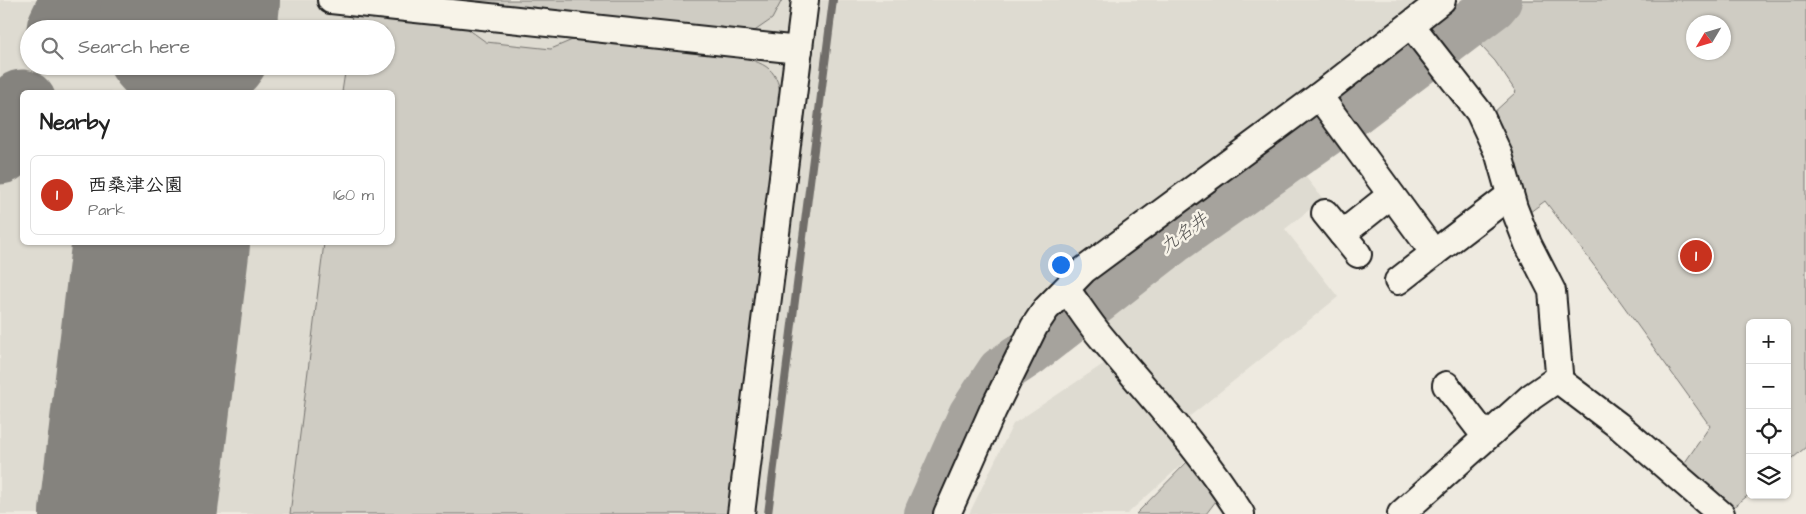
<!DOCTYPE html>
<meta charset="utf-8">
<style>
body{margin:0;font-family:"Architects Daughter","Klee One",sans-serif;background:#f2f2f2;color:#222}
.controls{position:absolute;right:15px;bottom:15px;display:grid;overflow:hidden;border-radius:8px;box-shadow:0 1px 4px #0004}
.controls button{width:45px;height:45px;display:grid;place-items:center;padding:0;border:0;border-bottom:1px solid #e0e0e0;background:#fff;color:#222;font:25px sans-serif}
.compass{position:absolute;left:1686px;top:15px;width:45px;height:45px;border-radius:50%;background:#fff;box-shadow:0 1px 4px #0004;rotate:232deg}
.you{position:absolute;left:1060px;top:264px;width:18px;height:18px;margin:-12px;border:4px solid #fff;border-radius:50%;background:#1a73e8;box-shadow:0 0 0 8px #1a73e833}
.badge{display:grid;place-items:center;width:32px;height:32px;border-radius:50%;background:#c8321e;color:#fff;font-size:16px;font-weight:700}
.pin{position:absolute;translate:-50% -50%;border:2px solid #fff;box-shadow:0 1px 5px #0006}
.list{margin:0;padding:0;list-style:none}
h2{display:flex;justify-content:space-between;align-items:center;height:65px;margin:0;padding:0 20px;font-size:21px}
h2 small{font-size:16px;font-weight:400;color:#767676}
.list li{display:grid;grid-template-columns:32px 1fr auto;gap:15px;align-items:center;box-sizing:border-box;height:80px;margin:0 10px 10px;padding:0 10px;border:1px solid #e0e0e0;border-radius:8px}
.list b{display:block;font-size:19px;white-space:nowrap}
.list p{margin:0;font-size:16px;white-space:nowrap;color:#767676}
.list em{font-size:16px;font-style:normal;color:#767676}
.icon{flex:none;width:28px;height:28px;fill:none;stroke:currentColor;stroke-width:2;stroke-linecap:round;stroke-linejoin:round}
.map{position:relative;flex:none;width:1806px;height:514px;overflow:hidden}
.search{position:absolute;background:#fff;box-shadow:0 1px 4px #0004;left:20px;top:20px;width:375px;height:55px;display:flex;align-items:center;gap:12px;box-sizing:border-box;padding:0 18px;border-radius:28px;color:#767676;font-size:19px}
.panel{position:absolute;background:#fff;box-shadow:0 1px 4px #0004;left:20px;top:90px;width:375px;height:155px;border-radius:8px}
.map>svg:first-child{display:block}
</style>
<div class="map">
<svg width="1806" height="514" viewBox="0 0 1806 514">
<rect width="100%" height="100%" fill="#eeeae0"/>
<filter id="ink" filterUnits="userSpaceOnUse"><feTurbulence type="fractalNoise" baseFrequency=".02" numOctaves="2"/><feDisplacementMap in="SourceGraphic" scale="10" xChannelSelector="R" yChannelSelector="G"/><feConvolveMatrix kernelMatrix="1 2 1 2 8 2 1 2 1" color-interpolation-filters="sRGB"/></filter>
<g filter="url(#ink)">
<g fill="#dedbd1" fill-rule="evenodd">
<path d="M0,0h1422l-345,260 -140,254h-937zM29,29h357v37h-357zM22,92h370v150h-370z"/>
<path d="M1293,161l30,38 -38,30 53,68 -153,123 -91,-111z"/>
<path d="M1108,361l80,98 -61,55h-158l44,-90z"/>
</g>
<g fill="#cfccc3" stroke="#767470" fill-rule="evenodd">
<path d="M407,0h375l-10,19 -26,18z"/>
<path d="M1511,0h295v447l-19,16v-140h-37v171l-18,14 -51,-40 29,-42 -105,-146 -60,-79 -19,14 -34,-101 24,-22 -21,-31 -26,-28zM1694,22h30v30h-30z"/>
<path d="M353,10l108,14 25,18 65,7 26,-11 161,18c34,9 41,15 44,52l-50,406h-442l34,-271 68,-1v-150h-50l4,-26h40v-37h-36z"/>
<path d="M1190,459l29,38 -13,17h-70z"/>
</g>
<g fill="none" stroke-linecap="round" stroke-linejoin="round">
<path stroke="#6f6d69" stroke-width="8" d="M768,514l65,-514"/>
<path stroke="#a6a39d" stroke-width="48" d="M928,514l44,-99 29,-44 27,-18 144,-112 159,-112 162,-123 5,-6"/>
<g stroke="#85837e" stroke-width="71">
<path d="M62,29l14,-29"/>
<path d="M185,29l1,-29"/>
<path d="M0,149l22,-44"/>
</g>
<g stroke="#85837e" stroke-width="178">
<path d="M188,29l3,-29"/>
<path d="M128,514l33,-272"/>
</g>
<g stroke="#1c1c1c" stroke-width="30">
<g id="minor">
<path d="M331,0l468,50"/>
<path d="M1411,25l68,87 20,43 15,53 14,36 24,47 7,82 -2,6"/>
<path d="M1319,96l115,157 76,-58"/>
<path d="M1325,213l17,21"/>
<path d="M1358,254l-16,-20 49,-39"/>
<path d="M1398,281l36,-28"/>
<path d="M1066,289c12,16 23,34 36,49 48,58 99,112 139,176"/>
<path d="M1446,385l40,52"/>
<path d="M741,514l64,-514"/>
<path d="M947,514l46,-104 41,-83 12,-18 38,-39 235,-174 123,-96"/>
<path d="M1401,514l130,-117 26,-18 62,47 102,88"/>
</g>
</g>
<use href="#minor" stroke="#f7f3e8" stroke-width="26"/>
</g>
</g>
<g text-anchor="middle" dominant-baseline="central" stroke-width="5" stroke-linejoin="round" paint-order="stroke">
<g font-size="18" font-style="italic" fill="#535250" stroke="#f7f3e8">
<text transform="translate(1184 233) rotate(-36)">九名井</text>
</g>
</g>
</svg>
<div class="controls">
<button>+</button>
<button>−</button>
<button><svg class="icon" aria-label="locate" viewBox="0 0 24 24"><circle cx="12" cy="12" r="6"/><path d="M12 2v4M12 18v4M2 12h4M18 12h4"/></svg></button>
<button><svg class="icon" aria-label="layers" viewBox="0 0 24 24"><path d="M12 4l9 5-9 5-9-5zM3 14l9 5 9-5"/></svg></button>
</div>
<svg class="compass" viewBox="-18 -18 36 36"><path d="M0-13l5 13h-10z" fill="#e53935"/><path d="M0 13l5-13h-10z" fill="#767676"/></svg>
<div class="you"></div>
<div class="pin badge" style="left:1696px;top:256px">1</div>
<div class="search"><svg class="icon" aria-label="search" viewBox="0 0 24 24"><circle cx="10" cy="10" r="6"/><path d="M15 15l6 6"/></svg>Search here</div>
<section class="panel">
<h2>Nearby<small></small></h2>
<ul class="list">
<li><span class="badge">1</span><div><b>西桑津公園</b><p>Park</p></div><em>160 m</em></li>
</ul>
</section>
</div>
